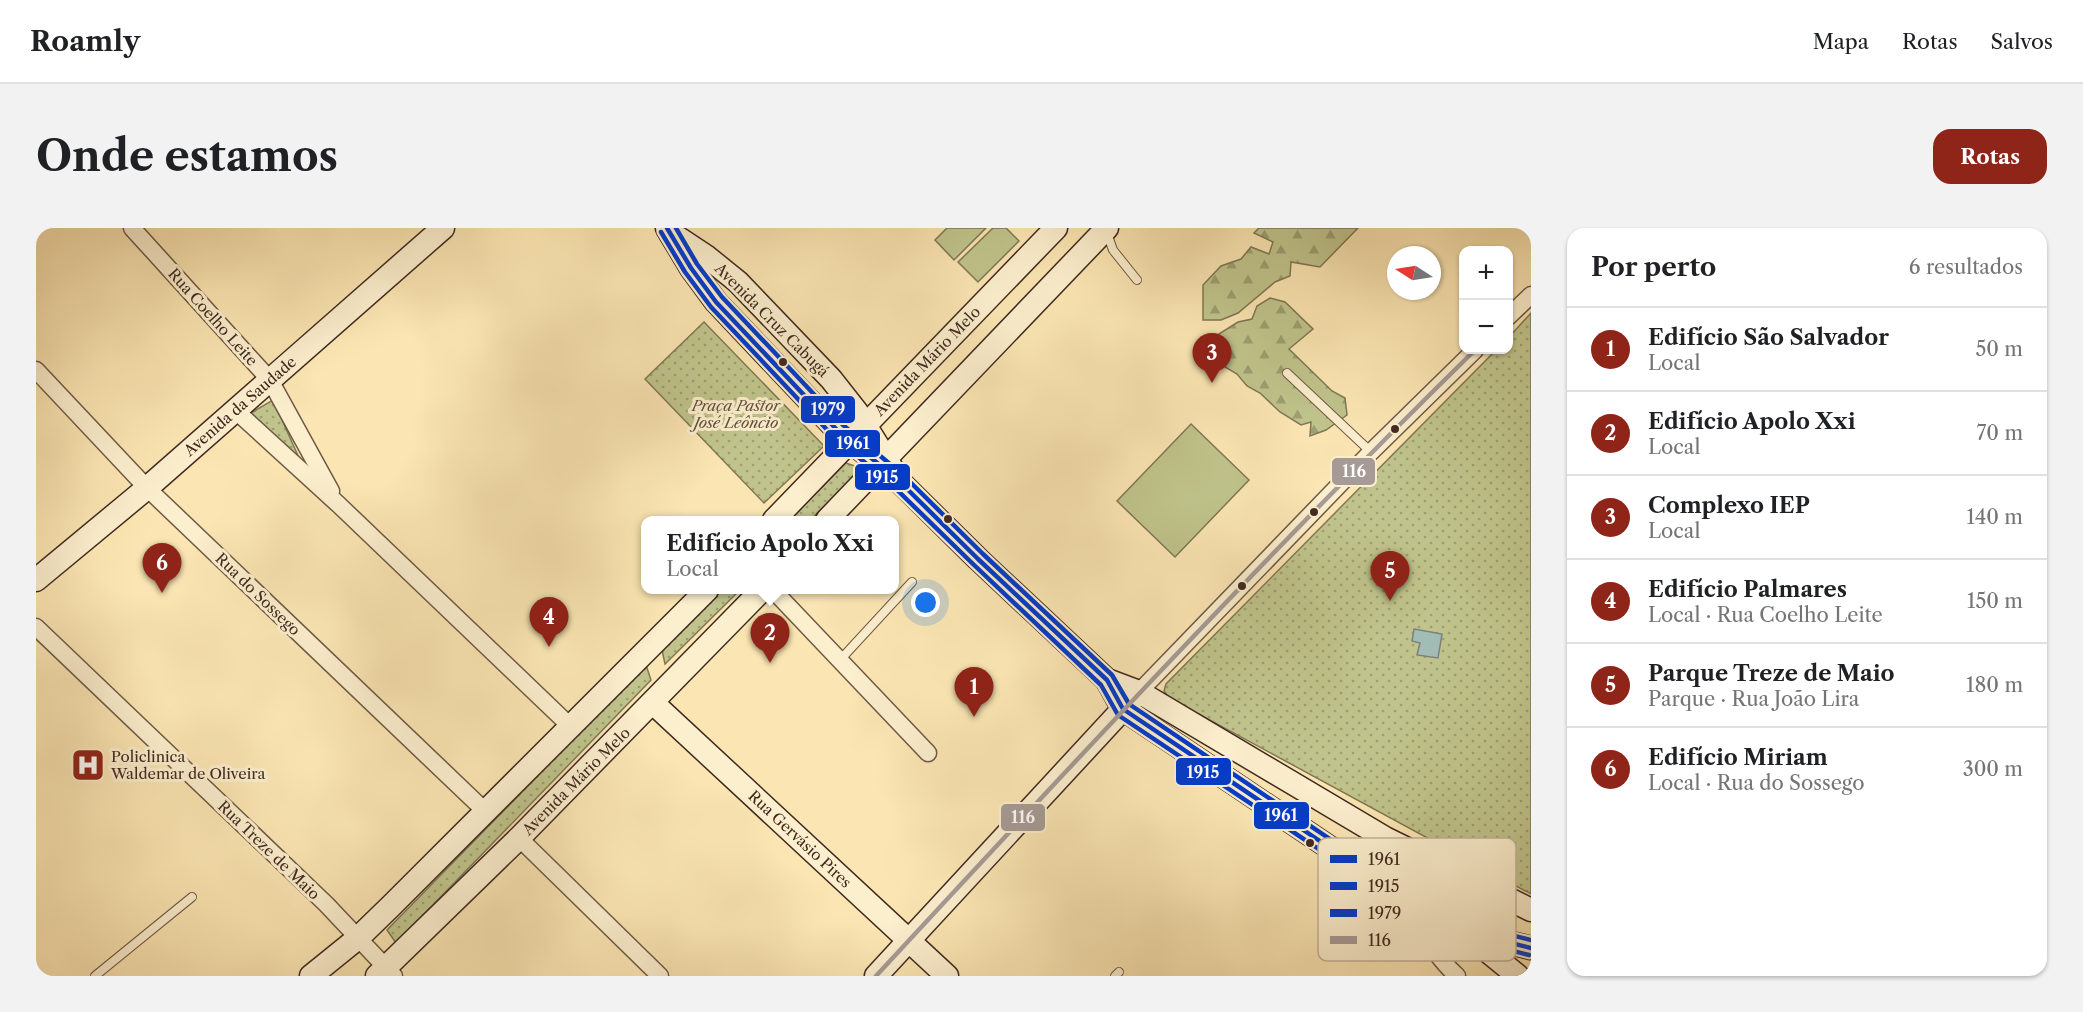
<!DOCTYPE html>
<html lang="pt">
<meta charset="utf-8">
<style>
body{margin:0;font-family:"Libre Caslon Text",serif;background:#f2f2f2;color:#202124}
.controls{position:absolute;right:18px;top:18px;display:grid;overflow:hidden;border-radius:12px;box-shadow:0 2px 4px #0004}
.controls button{width:54px;height:54px;display:grid;place-items:center;padding:0;border:0;border-bottom:2px solid #e0e0e0;background:#fff;color:#202124;font:30px sans-serif}
.compass{position:absolute;left:1351px;top:18px;width:54px;height:54px;border-radius:50%;background:#fff;box-shadow:0 2px 4px #0004;rotate:282deg}
.you{position:absolute;left:890px;top:375px;width:21px;height:21px;margin:-15px;border:4px solid #fff;border-radius:50%;background:#1a73e8;box-shadow:0 0 0 9px #1a73e833}
.badge{display:grid;place-items:center;width:39px;height:39px;border-radius:50%;background:#8f2418;color:#fff;font-size:20px;font-weight:700}
.pin{position:absolute;translate:-50% -50px;filter:drop-shadow(0 2px 3px #0008)}
.pin::after{content:'';position:absolute;top:32px;width:21px;height:18px;background:inherit;clip-path:polygon(0 0,100% 0,50% 100%)}
.popup{position:absolute;left:605px;top:288px;width:258px;height:78px;box-sizing:border-box;display:grid;place-content:center;border-radius:12px;background:#fff;filter:drop-shadow(0 2px 4px #0005);font-size:20px;white-space:nowrap;color:#757577}
.popup b{font-size:22px;color:#202124}
.popup::after{content:'';position:absolute;left:50%;top:100%;margin-left:-12px;border:12px solid transparent;border-top-color:#fff}
.list{margin:0;padding:0;list-style:none}
h2{display:flex;justify-content:space-between;align-items:center;height:78px;margin:0;padding:0 24px;font-size:26px}
h2 small{font-size:20px;font-weight:400;color:#757577}
.list li{display:grid;grid-template-columns:39px 1fr auto;gap:18px;align-items:center;box-sizing:border-box;height:84px;padding:0 24px;border-top:2px solid #e0e0e0}
.list b{display:block;font-size:22px;white-space:nowrap}
.list p{margin:0;font-size:20px;white-space:nowrap;color:#757577}
.list em{font-size:20px;font-style:normal;color:#757577}
.map{position:relative;flex:none;width:1495px;height:748px;overflow:hidden;border-radius:18px}
header{display:flex;align-items:center;gap:36px;box-sizing:border-box;height:84px;padding:0 30px;background:#fff;border-bottom:2px solid #e0e0e0}
header strong{font-size:28px}
nav{display:flex;gap:33px;margin-inline-start:auto;font-size:21px}
.intro{display:flex;align-items:center;justify-content:space-between;box-sizing:border-box;height:144px;padding:0 36px}
h1{margin:0;font-size:42px}
.button{padding:15px 27px;border-radius:18px;background:#8f2418;color:#fff;font-size:21px;font-weight:700}
main{display:flex;gap:36px;padding:0 36px}
aside{flex:1;background:#fff;border-radius:18px;box-shadow:0 2px 4px #0004}
.map>svg:first-child{display:block}
</style>
<header>
<strong>Roamly</strong>
<nav><a>Mapa</a><a>Rotas</a><a>Salvos</a></nav>
</header>
<div class="intro"><h1>Onde estamos</h1><a class="button">Rotas</a></div>
<main>
<div class="map">
<svg width="1495" height="748" viewBox="0 0 1495 748">
<defs>
<pattern id="forest-firs" width="22" height="20" patternUnits="userSpaceOnUse" patternTransform="scale(1.5)"><rect width="22" height="20" fill="#c0c48c"/><path d="M5 1l3.5 6h-7zM16 11l3.5 6h-7z" fill="#9d9f72"/></pattern>
<pattern id="park-dots" width="8" height="8" patternUnits="userSpaceOnUse" patternTransform="scale(1.5)"><rect width="8" height="8" fill="#c0c48c"/><path d="M2 2h.1M6 6h.1" fill="none" stroke="#9d9f72" stroke-width="1.8" stroke-linecap="round"/></pattern>
</defs>
<rect width="100%" height="100%" fill="#fbe6b3"/>
<filter id="stains"><feTurbulence type="fractalNoise" baseFrequency=".00333" numOctaves="4"/><feColorMatrix values="0 0 0 0 .2 0 0 0 0 .09 0 0 0 0 .02 0 0 0 .5 -.17"/></filter>
<radialGradient id="worn" r=".72"><stop offset=".6" stop-color="#630" stop-opacity="0"/><stop offset="1" stop-color="#630" stop-opacity=".3"/></radialGradient>
<g fill="#c0c48c" stroke="#807756" stroke-width="1.5">
<path d="M911,0h39l-32,32 -19,-20z"/>
<path d="M957,0h13l13,13 -41,41 -20,-20z"/>
<path d="M1155,196l58,56 -74,77 -58,-56z"/>
</g>
<g fill="url(#forest-firs)" stroke="#807756" stroke-width="1.5">
<path d="M1223,0h99l-38,39 -29,-5 -1,14 -15,6 -37,31 -17,7h-18v-35l18,-19 20,-7 10,-12 18,7 4,-12 -19,-9z"/>
<path d="M1234,70l15,4 28,27 -24,20 43,42 13,7 2,17 -21,15 -16,6 1,-14 -10,3 -21,-13 -20,-19 -13,-7 -10,-12 -12,-7 -6,-10 -11,-4 3,-14 27,-17 14,-3 5,-13z"/>
</g>
<g fill="url(#park-dots)" stroke="#807756" stroke-width="1.5">
<path d="M1495,85v581l-362,-196 -5,-7 2,-7 330,-334h12l1,-13z"/>
<path d="M668,94l120,124 -60,57 -119,-124z"/>
<path d="M237,172l27,60 -49,-47z"/>
<path d="M810,235l9,3 1,10 -46,44h-21z"/>
<path d="M685,362h19l-75,74 -3,-14z"/>
<path d="M610,437l5,15 -255,263 -9,-13z"/>
</g>
<path fill="#a2bdb6" stroke="#7b827a" stroke-width="1.5" d="M1378,401l28,5 -4,24 -21,-3 3,-12 -8,-2z"/>
<g fill="none" stroke-linecap="round" stroke-linejoin="round">
<g stroke="#6f5945" stroke-width="10">
<g id="lane">
<path d="M1071,5l6,17 24,30"/>
<path d="M1251,145l84,79"/>
<path d="M804,432l72,-78"/>
<path d="M59,748l97,-79"/>
<path d="M1079,748l4,-4"/>
</g>
</g>
<g stroke="#6f5945" stroke-width="19">
<g id="street">
<path d="M96,0l138,152 61,111"/>
<path d="M1472,89l23,-22"/>
<path d="M0,142l111,118 339,324"/>
<path d="M199,182l104,95 231,221"/>
<path d="M737,362l155,163"/>
<path d="M0,399l290,277 68,72"/>
<path d="M1103,464l232,-240 104,-102"/>
<path d="M483,610l141,138"/>
<path d="M1366,667c16,30 30,58 55,81"/>
</g>
</g>
<g stroke="#402a20" stroke-width="25">
<g id="secondary">
<path d="M631,0l24,40 25,34 122,129 59,48 81,80 129,121 16,29 243,163 97,59 68,17"/>
<path d="M638,7l33,22 31,25 93,97 26,33 36,58"/>
<path d="M738,292l282,-292"/>
<path d="M791,292l280,-292"/>
<path d="M0,352l111,-92 296,-260"/>
<path d="M1071,452l32,12 246,146 146,72"/>
<path d="M617,475l294,273"/>
<path d="M1433,708l49,40"/>
<path d="M275,748l47,-38 33,-32 316,-316"/>
<path d="M341,748l142,-138 243,-248"/>
<path d="M840,748l258,-279"/>
</g>
</g>
<use href="#lane" stroke="#fcefce" stroke-width="8"/>
<use href="#street" stroke="#fcefce" stroke-width="16"/>
<use href="#secondary" stroke="#fcefce" stroke-width="22"/>
<g stroke="#fcefce" stroke-width="9">
<path id="bus-1" d="M631,0l24,40 25,34 122,129 59,48 81,80 129,121 16,29 243,163 97,59 68,17"/>
</g>
<g stroke="#fcefce" stroke-width="9">
<path id="bus-2" d="M625,4l24,40 26,35 122,129 59,49 81,79 128,121 17,30 244,163 97,59 70,18"/>
</g>
<g stroke="#fcefce" stroke-width="9">
<path id="bus-3" d="M640,0l21,36 25,33 121,128 59,49 81,80 129,121 17,29 241,162 96,58 65,16"/>
</g>
<g stroke="#fcefce" stroke-width="9">
<path id="bus-4" d="M840,748c196,-212 393,-424 599,-626"/>
</g>
<use href="#bus-1" stroke="#043bc9" stroke-width="4.5"/>
<use href="#bus-2" stroke="#043bc9" stroke-width="4.5"/>
<use href="#bus-3" stroke="#043bc9" stroke-width="4.5"/>
<use href="#bus-4" stroke="#a69b96" stroke-width="4.5"/>
</g>
<defs>
<g id="hospital-square" transform="scale(1.725)"><rect x="-9" y="-9" width="18" height="18" rx="4" fill="#8f2418" stroke="#fcefce"/><path d="M-5-5h3v3.5h4V-5h3V5h-3V1.5h-4V5h-3Z" fill="#fff"/></g>
</defs>
<g fill-rule="evenodd">
<use href="#hospital-square" x="52" y="537"/>
</g>
<g fill="#402a20" stroke="#fcefce" stroke-width="2">
<circle cx="747" cy="134" r="5"/>
<circle cx="1359" cy="201" r="5"/>
<circle cx="1278" cy="284" r="5"/>
<circle cx="912" cy="291" r="5"/>
<circle cx="1206" cy="358" r="5"/>
<circle cx="1274" cy="615" r="5"/>
</g>
<g text-anchor="middle" dominant-baseline="central" stroke-width="6" stroke-linejoin="round" paint-order="stroke">
<g font-size="15" fill="#402a20" stroke="#fcefce">
<text transform="translate(177 89) rotate(48)">Rua Coelho Leite</text>
<text transform="translate(736 92) rotate(45)">Avenida Cruz Cabugá</text>
<text transform="translate(891 133) rotate(-46)">Avenida Mário Melo</text>
<text transform="translate(204 178) rotate(-41)">Avenida da Saudade</text>
<text transform="translate(222 366) rotate(44)">Rua do Sossego</text>
<text transform="translate(540 553) rotate(-45)">Avenida Mário Melo</text>
<text transform="translate(764 611) rotate(43)">Rua Gervásio Pires</text>
<text transform="translate(233 622) rotate(44)">Rua Treze de Maio</text>
</g>
<g font-size="15" font-style="italic" fill="#60503b" stroke="#fcefce">
<text x="700" y="177">Praça Pastor<tspan x="700" dy="17">José Leôncio</tspan></text>
</g>
<g font-size="15" fill="#402a20" stroke="#fcefce" text-anchor="start">
<text x="75" y="528">Policlinica<tspan x="75" dy="17">Waldemar de Oliveira</tspan></text>
</g>
</g>
<rect x="1282" y="610" width="198" height="123" rx="9" fill="#fcefce" stroke="#c4b49a" stroke-width="1.5"/>
<rect x="1294" y="627" width="27" height="8" fill="#043bc9"/>
<rect x="1294" y="654" width="27" height="8" fill="#043bc9"/>
<rect x="1294" y="681" width="27" height="8" fill="#043bc9"/>
<rect x="1294" y="708" width="27" height="8" fill="#a69b96"/>
<g font-size="16" fill="#402a20">
<text x="1332" y="637">1961</text>
<text x="1332" y="664">1915</text>
<text x="1332" y="691">1979</text>
<text x="1332" y="718">116</text>
</g>
<g stroke="#fcefce" stroke-width="2">
<rect x="764" y="167" width="56" height="29" rx="6" fill="#043bc9"/>
<rect x="788" y="201" width="57" height="29" rx="6" fill="#043bc9"/>
<rect x="1295" y="229" width="45" height="29" rx="6" fill="#a69b96"/>
<rect x="818" y="235" width="57" height="28" rx="6" fill="#043bc9"/>
<rect x="1139" y="529" width="57" height="29" rx="6" fill="#043bc9"/>
<rect x="1217" y="573" width="57" height="29" rx="6" fill="#043bc9"/>
<rect x="964" y="575" width="46" height="29" rx="6" fill="#a69b96"/>
</g>
<g font-size="16" text-anchor="middle" font-weight="bold" fill="#fff">
<text x="792" y="187">1979</text>
<text x="817" y="221">1961</text>
<text x="1318" y="249">116</text>
<text x="846" y="255">1915</text>
<text x="1167" y="550">1915</text>
<text x="1245" y="593">1961</text>
<text x="987" y="595">116</text>
</g>
<rect width="100%" height="100%" filter="url(#stains)"/>
<rect width="100%" height="100%" fill="url(#worn)"/>
</svg>
<div class="controls">
<button>+</button>
<button>−</button>
</div>
<svg class="compass" viewBox="-18 -18 36 36"><path d="M0-13l5 13h-10z" fill="#e53935"/><path d="M0 13l5-13h-10z" fill="#757577"/></svg>
<div class="you"></div>
<div class="pin badge" style="left:938px;top:489px">1</div>
<div class="pin badge" style="left:734px;top:435px">2</div>
<div class="popup"><b>Edifício Apolo Xxi</b>Local</div>
<div class="pin badge" style="left:1176px;top:155px">3</div>
<div class="pin badge" style="left:513px;top:419px">4</div>
<div class="pin badge" style="left:1354px;top:373px">5</div>
<div class="pin badge" style="left:126px;top:365px">6</div>
</div>
<aside>
<h2>Por perto<small>6 resultados</small></h2>
<ul class="list">
<li><span class="badge">1</span><div><b>Edifício São Salvador</b><p>Local</p></div><em>50 m</em></li>
<li><span class="badge">2</span><div><b>Edifício Apolo Xxi</b><p>Local</p></div><em>70 m</em></li>
<li><span class="badge">3</span><div><b>Complexo IEP</b><p>Local</p></div><em>140 m</em></li>
<li><span class="badge">4</span><div><b>Edifício Palmares</b><p>Local · Rua Coelho Leite</p></div><em>150 m</em></li>
<li><span class="badge">5</span><div><b>Parque Treze de Maio</b><p>Parque · Rua João Lira</p></div><em>180 m</em></li>
<li><span class="badge">6</span><div><b>Edifício Miriam</b><p>Local · Rua do Sossego</p></div><em>300 m</em></li>
</ul>
</aside>
</main>
